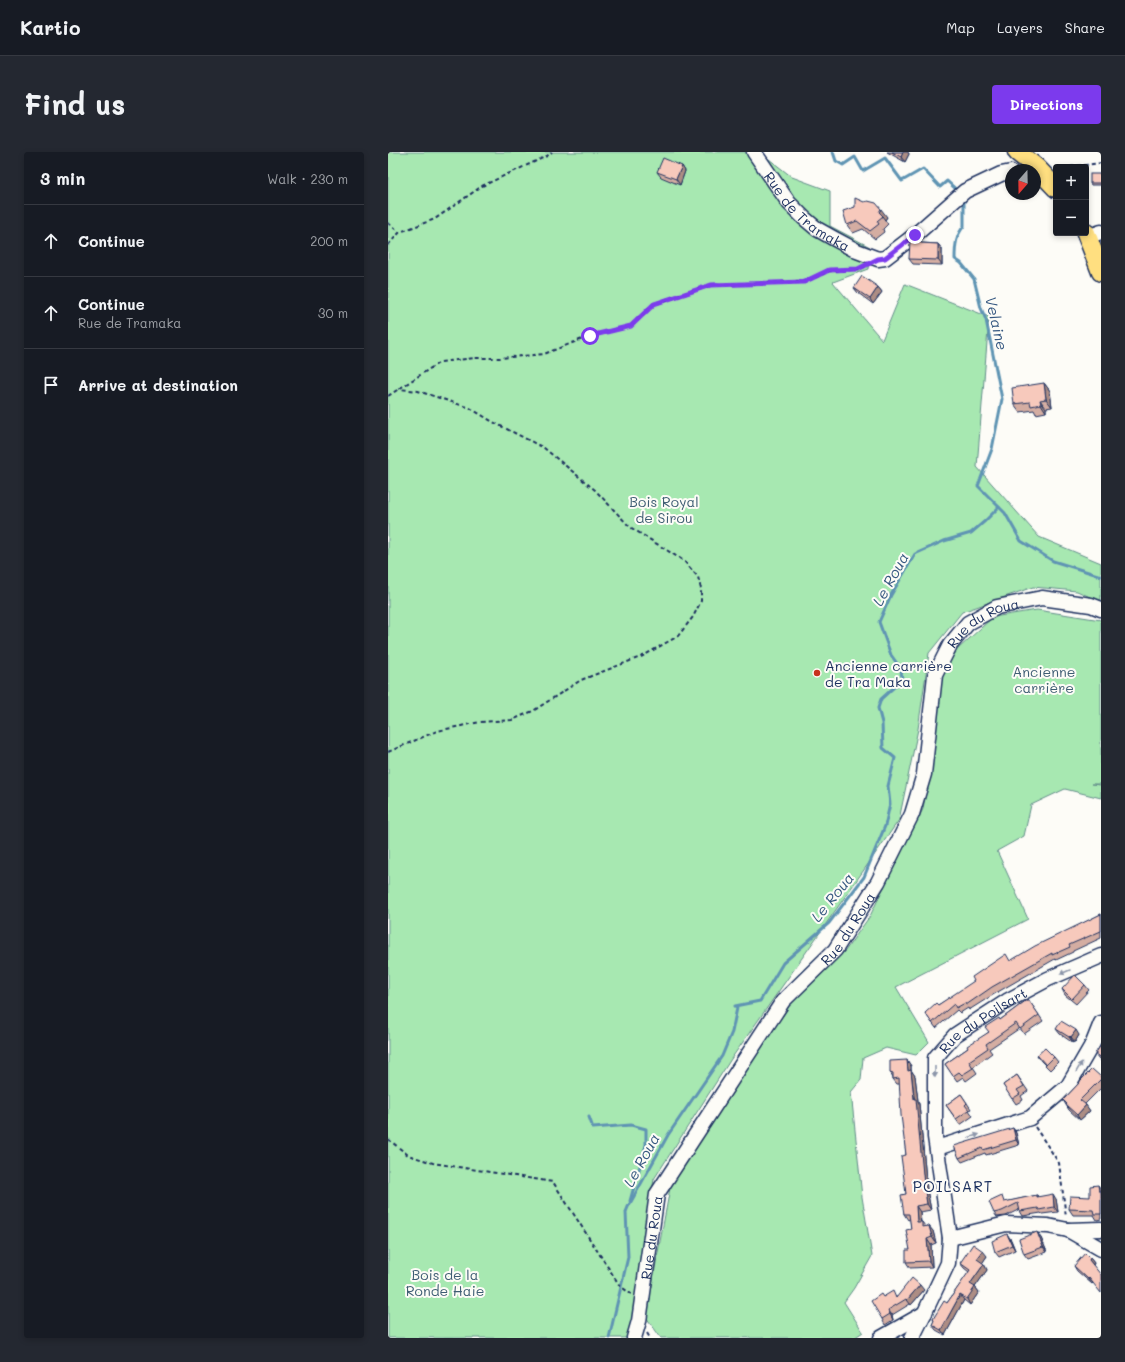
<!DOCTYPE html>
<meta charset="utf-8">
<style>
body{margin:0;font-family:Mali,sans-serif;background:#242831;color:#f1f3f6}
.controls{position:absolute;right:12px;top:12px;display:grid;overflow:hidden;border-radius:4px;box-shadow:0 2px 6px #0003}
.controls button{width:36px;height:36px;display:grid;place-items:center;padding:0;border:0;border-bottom:1px solid #363941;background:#171b24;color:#f1f3f6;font:20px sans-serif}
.compass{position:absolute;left:617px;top:12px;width:36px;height:36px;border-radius:50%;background:#171b24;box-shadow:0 2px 6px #0003;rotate:200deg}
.stop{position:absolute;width:12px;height:12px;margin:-9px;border:3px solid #7c3aed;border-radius:50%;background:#fff}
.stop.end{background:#7c3aed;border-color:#fff;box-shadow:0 1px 4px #0008}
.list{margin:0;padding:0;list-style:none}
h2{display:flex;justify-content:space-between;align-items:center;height:52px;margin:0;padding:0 16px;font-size:17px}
h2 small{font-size:13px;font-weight:400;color:#9ea1a6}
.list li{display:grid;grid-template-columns:26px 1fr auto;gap:12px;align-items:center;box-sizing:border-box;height:72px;padding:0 16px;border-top:1px solid #363941}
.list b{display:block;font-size:15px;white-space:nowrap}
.list p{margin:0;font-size:13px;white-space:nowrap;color:#9ea1a6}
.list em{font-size:13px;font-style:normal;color:#9ea1a6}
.icon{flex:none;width:22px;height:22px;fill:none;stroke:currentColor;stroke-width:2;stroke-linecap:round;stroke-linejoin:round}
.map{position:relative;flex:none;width:713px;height:1186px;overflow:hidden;border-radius:4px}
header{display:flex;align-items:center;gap:24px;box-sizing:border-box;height:56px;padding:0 20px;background:#171b24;border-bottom:1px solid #363941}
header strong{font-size:19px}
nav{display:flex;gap:22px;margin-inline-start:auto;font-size:14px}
.intro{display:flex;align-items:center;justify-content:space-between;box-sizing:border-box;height:96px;padding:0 24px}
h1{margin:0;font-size:28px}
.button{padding:10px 18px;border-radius:4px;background:#7c3aed;color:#fff;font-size:14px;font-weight:700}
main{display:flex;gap:24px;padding:0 24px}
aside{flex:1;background:#171b24;border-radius:4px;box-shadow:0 2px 6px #0003}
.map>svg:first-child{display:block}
</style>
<header>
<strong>Kartio</strong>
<nav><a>Map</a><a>Layers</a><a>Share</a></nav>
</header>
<div class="intro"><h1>Find us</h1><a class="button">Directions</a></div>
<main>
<aside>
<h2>3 min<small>Walk · 230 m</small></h2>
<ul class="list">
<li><svg class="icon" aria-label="ahead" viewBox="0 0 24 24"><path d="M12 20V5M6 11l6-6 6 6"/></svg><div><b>Continue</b></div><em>200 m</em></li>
<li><svg class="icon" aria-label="ahead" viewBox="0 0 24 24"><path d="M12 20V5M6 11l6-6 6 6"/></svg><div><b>Continue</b><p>Rue de Tramaka</p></div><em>30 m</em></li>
<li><svg class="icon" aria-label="arrive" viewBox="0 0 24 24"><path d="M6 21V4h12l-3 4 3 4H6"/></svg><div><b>Arrive at destination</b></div></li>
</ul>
</aside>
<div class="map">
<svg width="713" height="1186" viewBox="0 0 713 1186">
<rect width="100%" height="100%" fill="#fdfcf7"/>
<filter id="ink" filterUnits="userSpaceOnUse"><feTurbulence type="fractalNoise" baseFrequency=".025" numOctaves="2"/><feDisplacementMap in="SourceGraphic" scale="8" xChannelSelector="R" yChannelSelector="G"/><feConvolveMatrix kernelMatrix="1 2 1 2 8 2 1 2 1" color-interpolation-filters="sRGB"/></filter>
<g filter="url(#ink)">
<g fill="#a7e8b1" stroke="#618c88">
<path d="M0,0h372l32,25 38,14v35l40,21 -2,22 -35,13 49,58 23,-56 84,33 -12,150 62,70 62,26v39l-24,-11 -44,-4 -71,25 -33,41 -11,76 -19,91 -168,239 -77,120 -22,142 -5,17h-239z"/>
<path d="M649,458l64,10v164h-10l10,1v13l-36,-9 -34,16 -7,31 -27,15 31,68 -132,68 33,55 -13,13 -30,-7 -23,10 -2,22 -10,12 11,105 10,59 -18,32 -10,14 19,30 -9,6h-193l-15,-21 24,-129 30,-49 85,-130 60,-58 25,-35 17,-35 36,-72 6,-36 14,-101 15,-23 35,-32z"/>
</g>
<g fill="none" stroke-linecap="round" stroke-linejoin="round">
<g stroke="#5f94b3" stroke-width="3">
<path d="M445,0l3,9 7,4 12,-8 8,14 22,-13 17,23 21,-12 17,18 7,-6 12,11"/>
<path d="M576,46v28c-8,9 -9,20 -9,33l6,4 13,16 7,29 5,12 16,79 -10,50 -14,37 27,27 16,28 32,20 48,15"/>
<path d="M201,965l4,11 38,-3 15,4v16l-16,56"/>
<path d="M221,1186l19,-81 -2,-45 2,-5 40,-72 54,-79 10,-24 5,-24 -2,-2 25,-5 23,-38 46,-40 35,-46 21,-51 5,-22 -2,-18 7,-28 -12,-10 -1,-25 -4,-15 3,-9 21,-19 -1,-11 -10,-14 -12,-33 12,-27 24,-41 29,-13 27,-8 14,-12 14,-14"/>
</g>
<g stroke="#1b2f5e" stroke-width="17">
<g id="minor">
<path id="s1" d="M366,0l35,51 15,15 13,11 16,9 24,13 21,8 7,-1 30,-23 50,-44 36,-17 10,-2"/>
<path d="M699,85l14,-5"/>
<path d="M549,996l93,-30 38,-32 25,-43 8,-20"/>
<path d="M680,1078l33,19"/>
<path d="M562,1086l56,-14 42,2 20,4 33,-1"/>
<path id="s2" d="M246,1186l5,-17 18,-127 126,-193 52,-51 43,-68 34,-68 12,-40 11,-99 15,-30 18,-22 29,-16 45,-9 49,7 10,4"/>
<path d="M493,1186l44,-25"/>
<path id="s3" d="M524,1186l13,-26 23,-49 2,-25 -15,-101v-79l20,-23 52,-34 41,-22 53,-23"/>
</g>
</g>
<g stroke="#1b2f5e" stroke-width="21">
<g id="major">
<path d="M629,0l19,15 20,21"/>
<path d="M698,81l15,39"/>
</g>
</g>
<g stroke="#1b2f5e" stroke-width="2" stroke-dasharray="4 3" stroke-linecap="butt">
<path d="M682,15l31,-4"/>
<path d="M0,71l11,9"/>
<path d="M0,93l12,-13 35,-13 47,-33 65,-30 5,-4"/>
<path d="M0,244l52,-34 35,-4h25l44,-4 46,-18 41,-10 23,-22 57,-19 93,-3 25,-11 29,-2 7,-3"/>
<path d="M0,600l49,-21 43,-9 32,-2 21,-9 48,-31 62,-24 35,-20 15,-19 8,-16v-12l-3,-12 -14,-16 -54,-34 -35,-37 -51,-42 -51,-26 -23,-14 -52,-17 -19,-2"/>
<path d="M647,975l24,36 7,54"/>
<path d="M0,987l20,16 25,8 120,19 67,104 11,8"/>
<path d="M259,1181l3,5"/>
</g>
<use href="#minor" stroke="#fdfcf7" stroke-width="14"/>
<use href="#major" stroke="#ffdf80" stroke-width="18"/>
</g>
<g fill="#d4ada2" stroke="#1b2f5e">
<path d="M499,0h21l1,2 -4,8z"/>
<path d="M294,14l3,5 -5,14 -19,-8 -4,-5z"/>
<path d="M713,22v11h-10l-1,-2z"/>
<path d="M467,55l32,10 -2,3 3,4 -5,5 1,3 -9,7 -12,-10 -10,4 -6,-8z"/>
<path d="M533,90l1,1 16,1 4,5v16l-29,-1 -4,-5z"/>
<path d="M490,135l4,5 -9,12 -15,-11 -4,-5z"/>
<path d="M656,231l6,8 2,16 -6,1v4l-10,2 -2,-4 -14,2 -6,-8z"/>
<path d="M713,762v24l-28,13v1l-17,8 -1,-1 -59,34 -27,17 -1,-2 -8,5 -3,-3 -21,18 -11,-15 13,-8 73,-44z"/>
<path d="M697,833l4,5 -13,14 -11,-9 -3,-6z"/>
<path d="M640,847l15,22 -19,13 -4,-6 -31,21 3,4 -19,14 4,6 -11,8 -3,-4 -6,4 -12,-17 23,-16 21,-16 11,-12z"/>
<path d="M668,877l23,6 -4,7h-2v1l-13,-9z"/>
<path d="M713,893v16l-2,-2 -4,-5z"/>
<path d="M649,903l17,2 4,5 -8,8 -9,-9z"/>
<path d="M519,908l4,6v4l4,6 3,25 1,3 8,86 4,20 -11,2 1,10h1l3,4 8,5 3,12 -5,2 1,22 -22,1 -4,-6 4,-12 1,-21 -1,-10 -2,1 -4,-6 2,-20v-39l-6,-71h-3l-4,-5v-2l-3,-5z"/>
<path d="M629,923l11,16 -7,5 2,4 -7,4 -13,-19z"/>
<path d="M713,925v11l-16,16 5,7 -10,9 -11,-10 -6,-10 17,-18z"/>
<path d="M573,942l10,15 -2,1 4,6 -13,9 -14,-20z"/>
<path d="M625,976l3,5 3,12 -33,10 -1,-2 -23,9 -3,-4z"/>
<path d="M713,1037v30l-4,1 -3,-5h-21l-4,-6 21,-12z"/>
<path d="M649,1043l1,2 18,2 2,13 -16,2 -1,-1 -18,3 -3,-5v-2l-14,7 -9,1 -3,-4 12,-11z"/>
<path d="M619,1082l4,6 4,10 -16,7 -4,-5z"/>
<path d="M653,1086l6,14 -19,7 -4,-5z"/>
<path d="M599,1104l-5,7 2,1 3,6 -12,17 4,5 -9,13 -6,-5 -19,35 -9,-5 -4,-5 2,-4 -1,-2 14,-16 22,-31 -5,-4 -4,-5z"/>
<path d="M702,1106l4,5 -1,2v18l-1,1 -15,-13 -3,-5z"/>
<path d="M536,1138l-13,15 -1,-1 -18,11 1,5 -8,5 -3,-6 1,-22h14z"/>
</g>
<g fill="#ad8d84" stroke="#1b2f5e">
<path d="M515,0h5l1,2 -4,8 -4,-5z"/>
<path d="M294,14l3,5 -5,14 -4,-6z"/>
<path d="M493,57l6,8 -2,3 -6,-8z"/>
<path d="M550,92l4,5v16l-4,-5z"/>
<path d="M490,135l4,5 -9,12 -3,-5z"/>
<path d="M656,231l6,8 2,16 -6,-8z"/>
<path d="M652,248l6,8v4l-5,-8z"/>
<path d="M688,878l3,5 -4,7 -4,-5z"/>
<path d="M682,884l3,6v1l-4,-6z"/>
<path d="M519,908l4,6v10l-3,-5z"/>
<path d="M523,918l4,6 3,25 1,3 8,86 4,20 -4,-6 -3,-19z"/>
<path d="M698,953l4,6 -10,9 -3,-5z"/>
<path d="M625,976l3,5 3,12 -3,-5z"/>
<path d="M710,1033l3,4v5l-2,-3z"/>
<path d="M665,1042l3,5 2,13 -4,-5z"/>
<path d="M528,1054l4,6 1,16 -4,-6z"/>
<path d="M541,1074l4,5 3,12 -4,-6z"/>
<path d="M649,1080l4,6 6,14 -4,-5z"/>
<path d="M619,1082l4,6 4,10 -3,-5z"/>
<path d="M539,1087l4,6 1,22 -3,-6z"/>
<path d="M595,1099l4,5 -6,9 -4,-6z"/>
<path d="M702,1106l4,5 -1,2 -4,-5z"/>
<path d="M596,1112l3,6 -12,17 4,5 -9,13 -3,-6 3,-15z"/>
<path d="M701,1126l4,5 -1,1 -4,-5z"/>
<path d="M532,1133l4,5 -13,15 -4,-5z"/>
<path d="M572,1143l4,5 -19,35 -4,-5z"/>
<path d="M500,1158l4,5 1,5z"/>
</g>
<g fill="#f7c9bc" stroke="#1b2f5e">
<path d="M504,0h11l-2,5z"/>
<path d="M275,6l19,8 -6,13 -19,-7z"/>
<rect x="702" y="22" width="11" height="9"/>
<path d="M467,46l9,4 4,-1 8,2 5,6 -2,3 4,4 -6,5 2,3 -9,7 -13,-10 -10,4 -4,-14 12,-4z"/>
<path d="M522,89l11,1v1l17,1v16l-29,-1z"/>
<path d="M474,124l16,11 -8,12 -16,-11z"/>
<path d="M656,231l2,16 -6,1 1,4 -10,2 -1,-4 -16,2 -2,-16z"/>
<path d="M713,762v17l-32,14 1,2 -18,8v-2l-60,34 -26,18 -1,-2 -9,5 -2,-4 -22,19 -7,-10 11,-10 2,2 36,-24 -2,-4 34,-23 4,7 25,-15z"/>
<path d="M687,823l10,10 -13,14 -10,-10z"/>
<path d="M640,847l11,16 -19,14 -4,-6 -30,21 2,4 -19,13 4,7 -11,7 -3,-3 -6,4 -8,-12 23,-16 -1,-2 22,-14 -4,-5 14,-9 1,2z"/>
<path d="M673,869l15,9 -5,7 -1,-1 -1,1 -13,-8z"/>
<path d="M713,893v13l-6,-4z"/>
<path d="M657,896l9,9 -8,8 -9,-10z"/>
<path d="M519,908l1,11 3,-1 3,29h2l8,86 3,19 -11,2 1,16h5v5l7,-1 3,11 -5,2 2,22 -23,1v-12h4l-4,-20 5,-1 -2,-15h-5l-3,-19 5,-1 -5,-38 5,-1 -5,-40 -2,-37 -6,1v-6l-3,-1v-11z"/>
<path d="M704,917l9,8v2l-21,21 6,5 -9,10 -11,-10 1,-1 -4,-4 17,-18v-1z"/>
<path d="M629,923l7,11 -7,4 3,4 -8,5 -9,-14z"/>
<path d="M573,942l6,9 -2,2 4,5 -13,9 -10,-14z"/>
<path d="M625,976l3,12 -33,10 -1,-2 -23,10 -5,-12z"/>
<path d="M710,1033l1,6h2v23h-7l-1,-4 -24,-1 1,-13 20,1v-11z"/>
<path d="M665,1042l1,13 -15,3 -1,-2 -18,3 -2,-8 -16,8 -8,2 -5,-11 13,-6 2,6 33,-7v2z"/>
<path d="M649,1080l6,15 -19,7 -5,-15z"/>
<path d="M619,1082l5,11 -17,7 -3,-11z"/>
<path d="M585,1092l10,7 -6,8 7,5 -14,20 5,3 -8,12 -7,-4 -19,35 -9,-5 2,-5 -1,-1 11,-18 3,2 23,-33 -10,-7z"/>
<path d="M697,1101l5,5 -1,2 12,15v18l-12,-15 -1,1 -14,-13z"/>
<path d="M524,1126l8,7 -13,15 -1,-1 -18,11 2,4 -8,5 -11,-18 10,-7 2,3 10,-6 3,7z"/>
</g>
<defs><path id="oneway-solid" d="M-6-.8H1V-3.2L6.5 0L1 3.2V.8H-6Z"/></defs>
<g fill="#8c96aa">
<use href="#oneway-solid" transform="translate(677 820) rotate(157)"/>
<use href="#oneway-solid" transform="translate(691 915) rotate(-60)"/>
<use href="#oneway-solid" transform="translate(547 920) rotate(90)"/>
<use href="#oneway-solid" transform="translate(586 984) rotate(-18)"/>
</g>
</g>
<g fill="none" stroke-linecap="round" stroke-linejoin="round" filter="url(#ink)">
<path stroke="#7c3aed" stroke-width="5" d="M202,184l41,-10 23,-22 57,-19 93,-3 25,-12 29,-1 20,-10 7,-1 30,-23"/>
</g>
<circle fill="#c8321e" stroke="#fdfcf7" stroke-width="1.5" cx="429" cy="521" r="4"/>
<g text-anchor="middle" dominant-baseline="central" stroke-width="4" stroke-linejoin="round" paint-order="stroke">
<g font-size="14" fill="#1b2f5e" stroke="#fdfcf7">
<text stroke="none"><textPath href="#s1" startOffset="81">Rue de Tramaka</textPath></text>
<text stroke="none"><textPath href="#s2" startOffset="822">Rue du Roua</textPath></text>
<text stroke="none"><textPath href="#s2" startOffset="474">Rue du Roua</textPath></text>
<text stroke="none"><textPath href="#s3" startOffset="351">Rue du Poilsart</textPath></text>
<text stroke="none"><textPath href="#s2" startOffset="102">Rue du Roua</textPath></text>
</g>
<g font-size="14" fill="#3e5d73" stroke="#fdfcf7">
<text x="276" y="349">Bois Royal<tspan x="276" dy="16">de Sirou</tspan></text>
<text x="656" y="519">Ancienne<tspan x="656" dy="16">carrière</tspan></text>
<text x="57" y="1122">Bois de la<tspan x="57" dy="16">Ronde Haie</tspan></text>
</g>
<g font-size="14" fill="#1b2f5e" stroke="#fdfcf7" text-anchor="start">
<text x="437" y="513">Ancienne carrière<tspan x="437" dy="16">de Tra Maka</tspan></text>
</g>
<g font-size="15" font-style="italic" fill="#375982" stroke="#fdfcf7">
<text transform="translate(609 171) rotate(77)">Velaine</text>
<text transform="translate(502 427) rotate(-61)">Le Roua</text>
<text transform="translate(444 745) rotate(-51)">Le Roua</text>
<text transform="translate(253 1008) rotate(-61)">Le Roua</text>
</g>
<g font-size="15" letter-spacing="1" fill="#1b2f5e" stroke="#fdfcf7">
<text x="565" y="1034">POILSART</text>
</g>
</g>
</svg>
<div class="controls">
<button>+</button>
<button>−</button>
</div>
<svg class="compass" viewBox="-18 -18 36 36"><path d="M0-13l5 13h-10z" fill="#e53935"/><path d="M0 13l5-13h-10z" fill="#9ea1a6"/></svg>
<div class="stop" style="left:202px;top:184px"></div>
<div class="stop end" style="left:527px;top:83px"></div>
</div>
</main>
